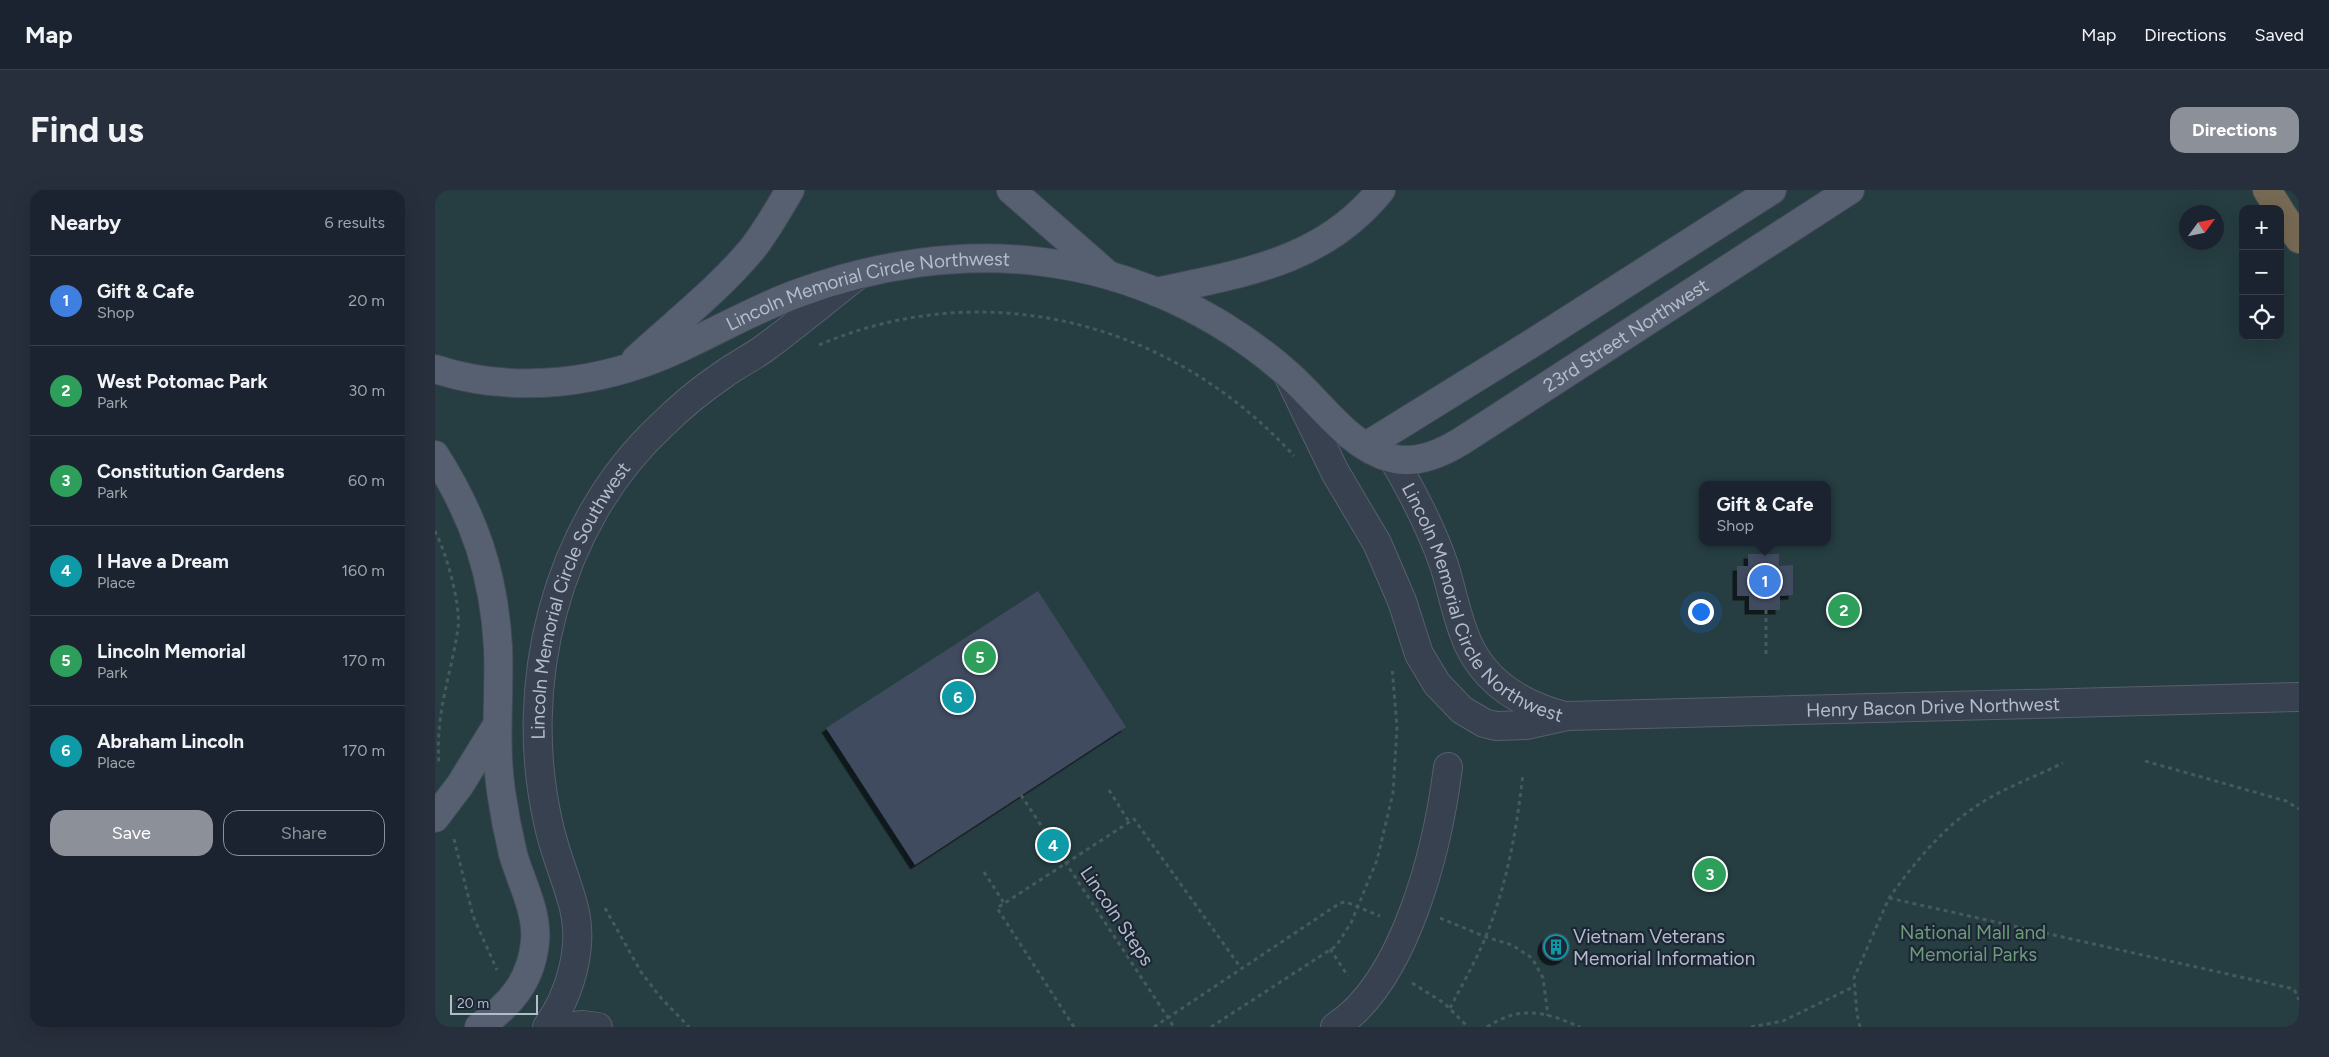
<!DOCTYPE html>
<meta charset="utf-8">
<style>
body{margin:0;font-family:Figtree,sans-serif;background:#282f3c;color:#f1f3f6}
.controls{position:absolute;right:15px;top:15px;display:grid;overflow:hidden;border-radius:10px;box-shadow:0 5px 20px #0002}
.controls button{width:45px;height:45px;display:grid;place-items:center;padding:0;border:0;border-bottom:1px solid #39404c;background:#1b2330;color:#f1f3f6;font:25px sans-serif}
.compass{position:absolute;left:1744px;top:15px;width:45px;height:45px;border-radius:50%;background:#1b2330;box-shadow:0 5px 20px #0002;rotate:57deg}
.scale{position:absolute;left:15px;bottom:12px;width:88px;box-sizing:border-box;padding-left:5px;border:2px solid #b4bccb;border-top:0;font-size:14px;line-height:18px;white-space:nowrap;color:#b4bccb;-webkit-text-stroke:4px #1d2635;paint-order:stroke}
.you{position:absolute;left:1265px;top:421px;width:18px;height:18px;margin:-12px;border:4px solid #fff;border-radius:50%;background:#1a73e8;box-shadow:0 0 0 8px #1a73e833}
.badge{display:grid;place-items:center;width:32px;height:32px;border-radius:50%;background:#8c9099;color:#fff;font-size:16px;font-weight:700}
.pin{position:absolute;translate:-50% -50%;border:2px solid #fff;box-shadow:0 1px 5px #0006}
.popup{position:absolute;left:1264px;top:291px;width:132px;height:65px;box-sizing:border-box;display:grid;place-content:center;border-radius:10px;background:#1b2330;filter:drop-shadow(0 1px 4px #0005);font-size:16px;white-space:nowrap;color:#a0a4ab}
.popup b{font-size:19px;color:#f1f3f6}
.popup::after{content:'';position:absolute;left:50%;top:100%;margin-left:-10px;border:10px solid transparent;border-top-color:#1b2330}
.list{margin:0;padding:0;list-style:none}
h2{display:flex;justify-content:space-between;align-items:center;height:65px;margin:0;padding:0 20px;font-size:21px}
h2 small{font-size:16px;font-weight:400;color:#a0a4ab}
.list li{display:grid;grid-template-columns:32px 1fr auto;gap:15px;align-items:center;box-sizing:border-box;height:90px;padding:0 20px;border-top:1px solid #39404c}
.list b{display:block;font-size:19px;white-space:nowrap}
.list p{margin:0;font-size:16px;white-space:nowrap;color:#a0a4ab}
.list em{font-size:16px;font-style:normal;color:#a0a4ab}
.actions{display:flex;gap:10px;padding:15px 20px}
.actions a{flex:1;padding:11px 0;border:1px solid #8c9099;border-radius:15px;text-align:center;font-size:18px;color:#8c9099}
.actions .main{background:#8c9099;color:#fff}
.icon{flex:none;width:28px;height:28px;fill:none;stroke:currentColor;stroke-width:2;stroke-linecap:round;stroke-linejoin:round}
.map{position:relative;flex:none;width:1864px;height:837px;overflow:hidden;border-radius:15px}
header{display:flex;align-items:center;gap:30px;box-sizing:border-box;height:70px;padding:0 25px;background:#1b2330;border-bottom:1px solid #39404c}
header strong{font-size:24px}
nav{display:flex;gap:28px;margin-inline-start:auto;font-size:18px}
.intro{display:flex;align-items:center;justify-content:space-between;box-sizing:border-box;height:120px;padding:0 30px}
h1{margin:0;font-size:35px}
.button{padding:12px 22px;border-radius:15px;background:#8c9099;color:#fff;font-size:18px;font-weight:700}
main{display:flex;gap:30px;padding:0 30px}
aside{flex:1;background:#1b2330;border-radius:15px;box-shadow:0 5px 20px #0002}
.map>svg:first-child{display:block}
</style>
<header>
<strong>Map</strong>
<nav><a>Map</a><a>Directions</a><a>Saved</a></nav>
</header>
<div class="intro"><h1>Find us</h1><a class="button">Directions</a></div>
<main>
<aside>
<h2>Nearby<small>6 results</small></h2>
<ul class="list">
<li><span class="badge" style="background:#3f7fe0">1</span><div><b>Gift &amp; Cafe</b><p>Shop</p></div><em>20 m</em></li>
<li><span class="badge" style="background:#2e9e5b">2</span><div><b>West Potomac Park</b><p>Park</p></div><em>30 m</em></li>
<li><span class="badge" style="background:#2e9e5b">3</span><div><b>Constitution Gardens</b><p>Park</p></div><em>60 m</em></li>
<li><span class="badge" style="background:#0f9aa8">4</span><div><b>I Have a Dream</b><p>Place</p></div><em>160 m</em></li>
<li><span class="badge" style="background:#2e9e5b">5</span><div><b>Lincoln Memorial</b><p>Park</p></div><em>170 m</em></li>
<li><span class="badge" style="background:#0f9aa8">6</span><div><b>Abraham Lincoln</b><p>Place</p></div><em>170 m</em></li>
</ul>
<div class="actions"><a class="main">Save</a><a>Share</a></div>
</aside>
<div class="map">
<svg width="1864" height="837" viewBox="0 0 1864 837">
<defs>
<filter id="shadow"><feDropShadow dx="-4.5" dy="4.5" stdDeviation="0" flood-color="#0009"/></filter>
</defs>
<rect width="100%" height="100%" fill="#242f40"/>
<path fill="#263d41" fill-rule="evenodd" d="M0,0h1864v837h-1864zM1808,19h37v127h-37zM1752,22h30v30h-30zM1268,295h124v57h-124z"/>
<g fill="#3f4c60" filter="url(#shadow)">
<path d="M1313,364h31v12l14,-1v30l-13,1v14h-31v-14h-12v-30h11z"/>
<path d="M603,401l88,136 -211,138 -89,-137z"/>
<circle cx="1121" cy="757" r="14"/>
</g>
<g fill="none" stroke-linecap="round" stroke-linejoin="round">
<g stroke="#565f6e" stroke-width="30">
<g id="minor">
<path id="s1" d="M854,187l46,95 42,71 25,58 17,53 18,30 25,26 22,13 12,3 30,-1 41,-9 732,-19"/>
<path id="s2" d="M958,269c20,34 38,68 51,106 7,22 11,44 19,66 16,48 55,73 102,85"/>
<path id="s3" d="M112,837c23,-32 37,-80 27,-119 -7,-28 -19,-54 -25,-82 -33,-139 6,-302 113,-401 19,-19 40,-36 62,-51 14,-10 29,-17 42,-27 31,-23 61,-48 92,-72"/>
<path d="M132,837l16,-2 15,2"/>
<path d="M900,837c71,-46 103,-180 113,-260"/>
</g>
</g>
<g stroke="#414a59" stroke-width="30">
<g id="major">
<path d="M576,0l95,83"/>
<path d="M721,102c86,-19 166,-29 225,-102"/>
<path d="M201,169c39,-36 83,-70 117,-111 14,-18 25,-38 37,-58"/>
<path id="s4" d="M0,179c81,26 168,15 245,-21 39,-18 75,-39 116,-54 78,-29 164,-43 247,-32 91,11 177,52 245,112 32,28 60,72 103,84 24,7 49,-4 69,-16l390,-252"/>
<path d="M931,256l168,-104 238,-152"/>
<path d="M0,265c39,61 59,119 63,192 2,48 -4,96 3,144 3,21 7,42 12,63 8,28 25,58 22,88 -4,40 -25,63 -56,85"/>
<path d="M0,628l25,-33 37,-60"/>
</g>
</g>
<g stroke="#434c5b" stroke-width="30">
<g id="highway">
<path d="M1832,0l12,19"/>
<path d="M1845,21l19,28"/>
</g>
</g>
<g stroke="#445a5e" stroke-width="3" stroke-dasharray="4 4" stroke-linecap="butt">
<path d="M384,155c168,-72 355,-22 475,111"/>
<path d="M0,341c11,21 26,73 23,97 -7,49 -23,83 -19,136"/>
<path d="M1331,420v47"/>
<path d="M1710,571l141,40 13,8"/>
<path d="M674,600l20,32"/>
<path d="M586,605l153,232"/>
<path d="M19,649l19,77 24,54"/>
<path d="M549,682l20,31"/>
<path d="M1454,708l405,91 5,11"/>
<path d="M170,718l36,64 20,26 28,29"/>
<path d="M1005,728l46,19 26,8 20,13 11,20 5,38"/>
<path d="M895,759l18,27"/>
<path d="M977,793l32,20 24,24"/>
<path d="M1015,818c12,-23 26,-47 36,-72 21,-52 31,-107 37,-163"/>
<path d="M639,837l-77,-119 137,-89 107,149"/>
<path d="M719,837l186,-124 6,-1 34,14"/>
<path d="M776,837l125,-81 15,-23 26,-63 16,-67 4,-66 -5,-60"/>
<path d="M1052,837c33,-22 59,-15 93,0"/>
<path d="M1316,837l32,-6 70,-34"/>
<path d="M1425,837l-3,-13 -3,-36 35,-80c26,-36 54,-71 92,-95 25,-16 56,-27 82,-40"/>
</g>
<use href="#minor" stroke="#384150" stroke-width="28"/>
<use href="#major" stroke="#566070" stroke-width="28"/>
<use href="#highway" stroke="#766a54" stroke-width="28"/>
</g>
<defs>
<g id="building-ring" transform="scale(1.25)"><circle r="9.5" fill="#1d2635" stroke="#0f9aa8" stroke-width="1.5"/><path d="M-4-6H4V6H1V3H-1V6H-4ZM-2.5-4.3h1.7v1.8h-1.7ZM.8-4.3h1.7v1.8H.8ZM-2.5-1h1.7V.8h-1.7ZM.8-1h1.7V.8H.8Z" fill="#0f9aa8"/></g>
</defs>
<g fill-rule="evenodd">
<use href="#building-ring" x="1121" y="757"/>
</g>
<g text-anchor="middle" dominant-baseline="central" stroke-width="4.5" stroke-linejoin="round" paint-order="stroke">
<g font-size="19" fill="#b4bccb" stroke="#1d2635">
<text stroke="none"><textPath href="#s4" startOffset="451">Lincoln Memorial Circle Northwest</textPath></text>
<text stroke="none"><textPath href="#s4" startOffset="1309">23rd Street Northwest</textPath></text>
<text stroke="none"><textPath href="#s2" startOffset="176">Lincoln Memorial Circle Northwest</textPath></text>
<text stroke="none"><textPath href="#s3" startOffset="446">Lincoln Memorial Circle Southwest</textPath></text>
<text stroke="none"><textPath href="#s1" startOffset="854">Henry Bacon Drive Northwest</textPath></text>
<text transform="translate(682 726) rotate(56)">Lincoln Steps</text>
</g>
<g font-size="19" fill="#6a9d77" stroke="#1d2635">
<text x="1538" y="742">National Mall and<tspan x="1538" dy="22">Memorial Parks</tspan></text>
</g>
<g font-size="19" fill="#b4bccb" stroke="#1d2635" text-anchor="start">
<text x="1138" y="746">Vietnam Veterans<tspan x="1138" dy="22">Memorial Information</tspan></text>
</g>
</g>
</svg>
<div class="controls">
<button>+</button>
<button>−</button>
<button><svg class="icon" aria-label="locate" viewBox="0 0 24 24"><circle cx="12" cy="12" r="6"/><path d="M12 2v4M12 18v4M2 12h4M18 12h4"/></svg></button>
</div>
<svg class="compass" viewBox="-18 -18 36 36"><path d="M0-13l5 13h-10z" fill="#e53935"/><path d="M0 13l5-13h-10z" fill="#a0a4ab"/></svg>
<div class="scale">20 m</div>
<div class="you"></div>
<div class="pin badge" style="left:1330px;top:391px;background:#3f7fe0">1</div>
<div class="popup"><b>Gift &amp; Cafe</b>Shop</div>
<div class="pin badge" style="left:1409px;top:420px;background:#2e9e5b">2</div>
<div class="pin badge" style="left:1275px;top:684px;background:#2e9e5b">3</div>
<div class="pin badge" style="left:618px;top:655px;background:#0f9aa8">4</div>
<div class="pin badge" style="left:545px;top:467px;background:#2e9e5b">5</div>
<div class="pin badge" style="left:523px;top:507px;background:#0f9aa8">6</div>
</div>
</main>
